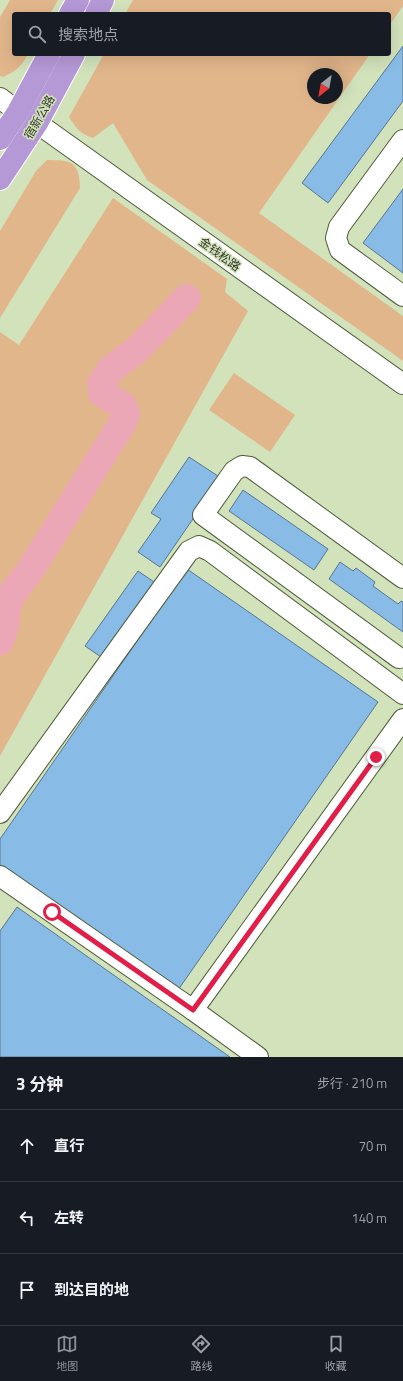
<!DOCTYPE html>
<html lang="zh">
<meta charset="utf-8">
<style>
body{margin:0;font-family:"Titillium Web","Noto Sans SC",sans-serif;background:#20242c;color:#f1f3f6}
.compass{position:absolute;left:307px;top:68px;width:36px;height:36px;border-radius:50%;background:#171b24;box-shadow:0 4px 16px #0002;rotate:211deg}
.stop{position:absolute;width:12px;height:12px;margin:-9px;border:3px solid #e11d48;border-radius:50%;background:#fff}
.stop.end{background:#e11d48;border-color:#fff;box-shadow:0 1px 4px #0008}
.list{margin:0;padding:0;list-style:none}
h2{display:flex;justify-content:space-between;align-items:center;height:52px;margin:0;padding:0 16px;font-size:17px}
h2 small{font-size:13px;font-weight:400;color:#9ea1a6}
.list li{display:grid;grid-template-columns:26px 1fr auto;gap:12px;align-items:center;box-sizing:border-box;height:72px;padding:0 16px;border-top:1px solid #363941}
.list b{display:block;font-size:15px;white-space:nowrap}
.list em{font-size:13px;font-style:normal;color:#9ea1a6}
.icon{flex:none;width:22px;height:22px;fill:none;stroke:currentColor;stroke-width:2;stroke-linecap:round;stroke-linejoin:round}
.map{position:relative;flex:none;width:403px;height:1057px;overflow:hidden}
.search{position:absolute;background:#171b24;box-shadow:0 4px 16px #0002;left:12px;right:12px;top:12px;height:44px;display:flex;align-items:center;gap:10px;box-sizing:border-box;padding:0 14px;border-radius:4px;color:#9ea1a6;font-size:15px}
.sheet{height:268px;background:#171b24}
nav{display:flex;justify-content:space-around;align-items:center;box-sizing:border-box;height:56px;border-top:1px solid #363941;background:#171b24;font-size:11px;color:#9ea1a6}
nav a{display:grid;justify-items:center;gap:2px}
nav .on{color:#8c9099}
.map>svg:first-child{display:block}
</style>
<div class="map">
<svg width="403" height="1057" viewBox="0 0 403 1057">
<rect width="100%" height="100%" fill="#d2e2bb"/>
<g fill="#e2b68b" fill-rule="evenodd">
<path d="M10,0h48l-8,14h-36v40h14c-7,13 -12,17 -25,23l-3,-1v-59z"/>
<path d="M133,0h270v6l-14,20v-12h-264z"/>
<path d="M104,54h266l-111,159 144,103v45l-256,-181 -34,-57 -20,15c-14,-5 -16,-9 -24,-21zM313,74h24v24h-24z"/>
<path d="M47,160c25,0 32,2 33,28l-80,130v-87l36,-60z"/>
<path d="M113,198l114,81 -2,13 23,19 -248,445v-424l19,13z"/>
<path d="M234,373l61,42 -25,37 -61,-42z"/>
</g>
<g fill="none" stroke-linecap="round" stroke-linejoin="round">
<path stroke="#eba7b5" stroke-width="28" d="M0,641l6,-19v-11l6,-17 19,-25 92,-147 3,-9 -4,-8 -20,-12 -1,-9 10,-15 26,-19 50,-52"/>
</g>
<g fill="#88bbe6" stroke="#587690">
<path d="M403,46v55l-75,102 -26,-20z"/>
<path d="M403,189v84l-40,-30z"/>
<path d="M189,457l32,21 -61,89 -22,-15 23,-33 -10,-6z"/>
<path d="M243,490l85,59 -14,21 -85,-59z"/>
<path d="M340,562l13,9 3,-3 19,14 -2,4 25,18 3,-3 2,1v30l-74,-53z"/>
<path d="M187,569l191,133 -202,291 -176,-122v-32z"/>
<path d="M138,571l19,13 -53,75 -19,-13z"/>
<path d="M17,907l213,150h-230v-126z"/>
</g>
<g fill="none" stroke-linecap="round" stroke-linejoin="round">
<g stroke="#4f5c3a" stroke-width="22">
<g id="minor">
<path d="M0,98l18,14"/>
<path d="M37,123l366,261"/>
<path d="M403,140l-64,87 -3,11 4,12 63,46"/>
<path d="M399,658l-196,-143 31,-44 8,-5 8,1 153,111"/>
<path d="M0,813l189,-262 10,-5 11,5 193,143"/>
<path d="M0,876l193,134 210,-291"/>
<path d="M193,1010l65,47"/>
</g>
</g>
<g stroke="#fff" stroke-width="24">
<g id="highway">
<path d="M70,14l8,-14"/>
<path d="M96,14l7,-14"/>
<path d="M0,139l18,-27 31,-58"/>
<path d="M0,179l37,-56 37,-69"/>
</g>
</g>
<use href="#minor" stroke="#fff" stroke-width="20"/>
<use href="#highway" stroke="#b598d6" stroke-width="22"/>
</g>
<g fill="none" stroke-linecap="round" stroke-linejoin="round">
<path stroke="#e11d48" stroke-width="5" d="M52,912l141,98 183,-253"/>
</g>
<g text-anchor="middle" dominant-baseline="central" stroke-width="3" stroke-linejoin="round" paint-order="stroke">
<g font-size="12" fill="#33392a" stroke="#d2e2bb">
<text transform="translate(39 117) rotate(-60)">宿新公路</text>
<text transform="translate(220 254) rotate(36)">金钱松路</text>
</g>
</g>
</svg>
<svg class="compass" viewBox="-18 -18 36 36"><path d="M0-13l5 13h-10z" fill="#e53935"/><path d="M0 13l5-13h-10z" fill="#9ea1a6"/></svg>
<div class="stop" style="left:52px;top:912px"></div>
<div class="stop end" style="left:376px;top:757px"></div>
<div class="search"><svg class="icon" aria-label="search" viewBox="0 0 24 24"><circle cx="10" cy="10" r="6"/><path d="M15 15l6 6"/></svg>搜索地点</div>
</div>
<section class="sheet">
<h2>3 分钟<small>步行 · 210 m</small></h2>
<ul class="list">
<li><svg class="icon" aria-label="ahead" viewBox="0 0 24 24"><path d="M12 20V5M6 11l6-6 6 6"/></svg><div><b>直行</b></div><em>70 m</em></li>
<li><svg class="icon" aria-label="left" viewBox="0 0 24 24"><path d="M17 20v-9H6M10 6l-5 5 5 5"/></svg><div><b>左转</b></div><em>140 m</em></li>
<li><svg class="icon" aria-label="arrive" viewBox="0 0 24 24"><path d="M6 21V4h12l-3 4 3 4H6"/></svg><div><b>到达目的地</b></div></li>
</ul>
</section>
<nav>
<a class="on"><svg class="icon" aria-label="map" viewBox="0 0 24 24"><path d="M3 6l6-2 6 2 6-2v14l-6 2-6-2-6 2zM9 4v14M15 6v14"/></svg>地图</a>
<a><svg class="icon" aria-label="directions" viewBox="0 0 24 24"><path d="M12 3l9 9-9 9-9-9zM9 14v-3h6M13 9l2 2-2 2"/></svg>路线</a>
<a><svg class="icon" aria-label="saved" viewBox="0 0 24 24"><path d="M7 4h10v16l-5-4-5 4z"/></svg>收藏</a>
</nav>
